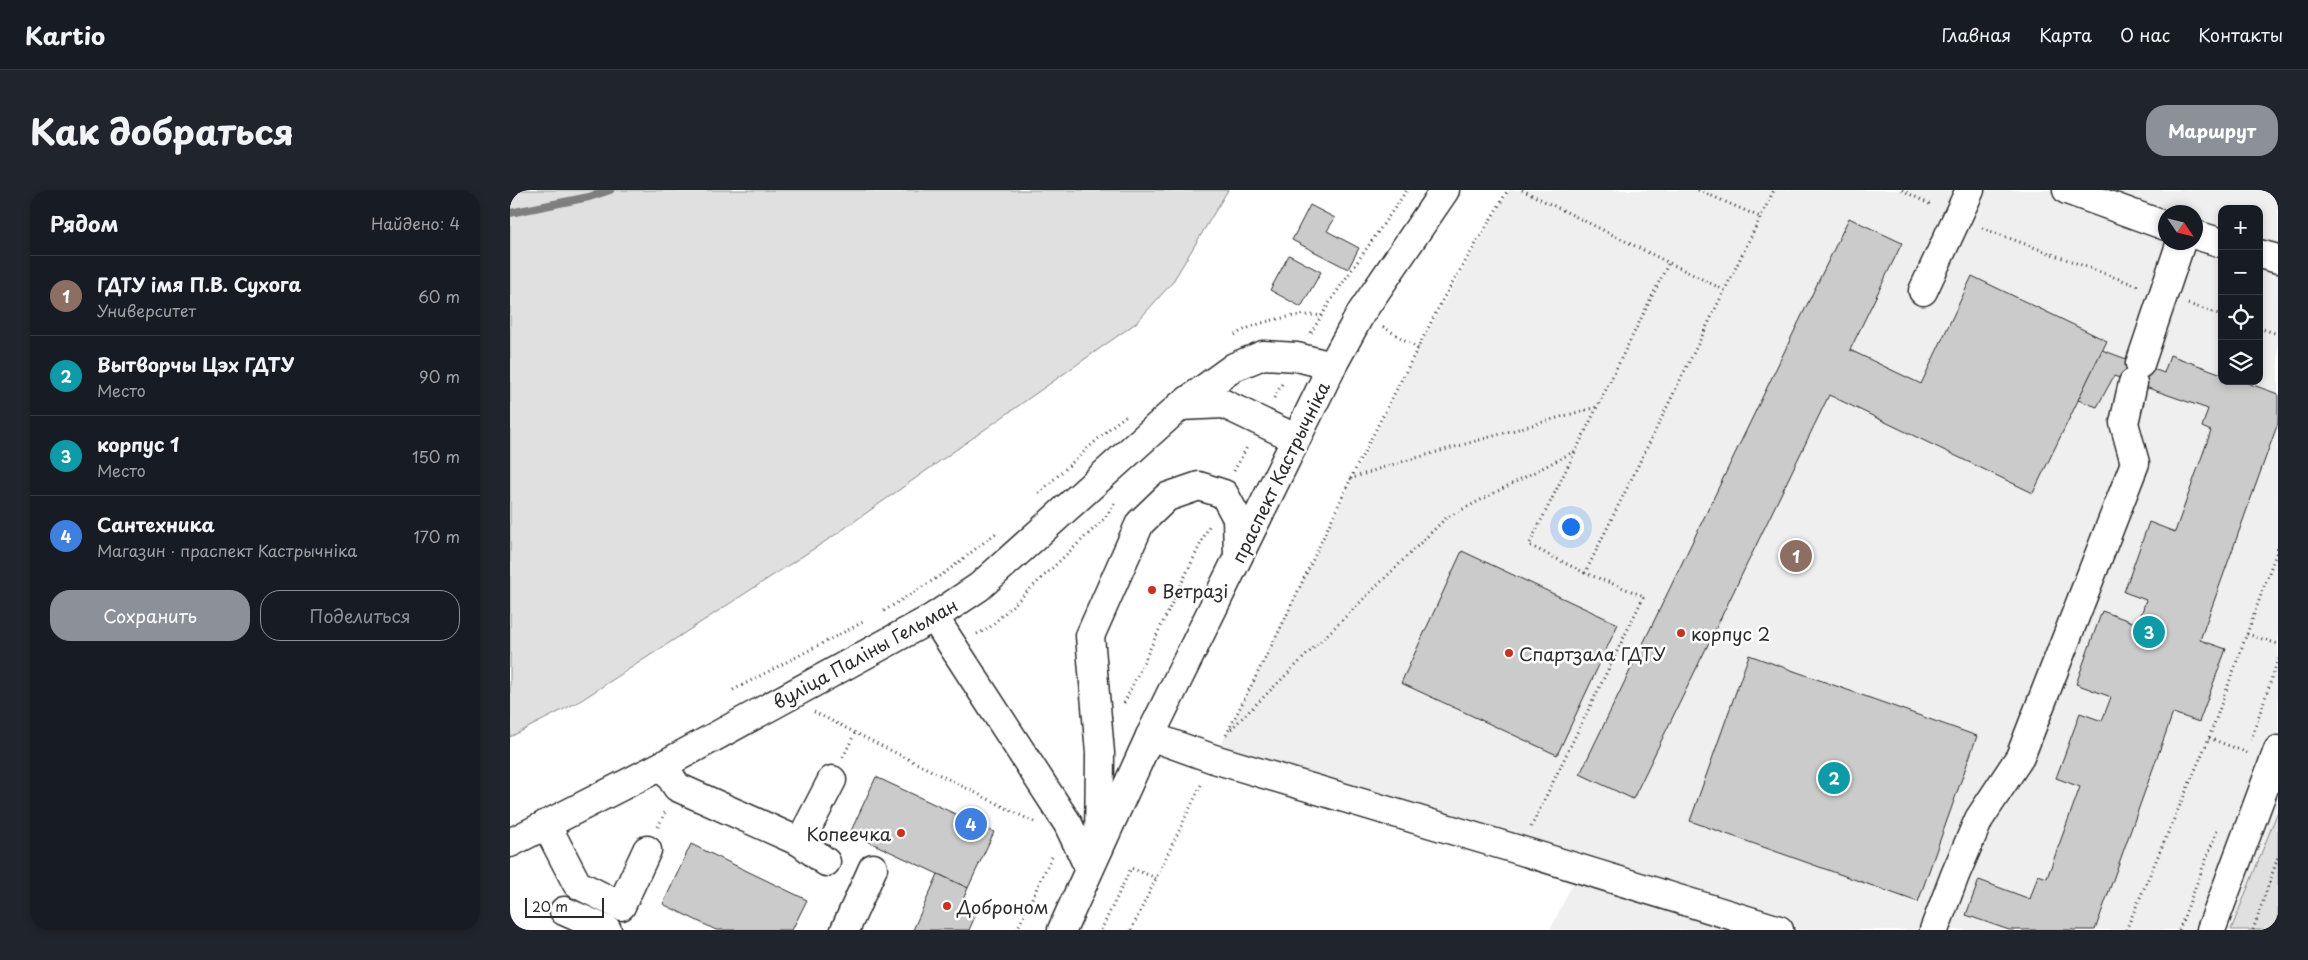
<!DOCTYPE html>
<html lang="ru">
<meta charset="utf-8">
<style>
body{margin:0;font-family:"Playpen Sans",sans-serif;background:#20242c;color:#f1f3f6}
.controls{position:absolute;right:15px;top:15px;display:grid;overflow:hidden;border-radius:10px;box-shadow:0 2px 8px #0003}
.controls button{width:45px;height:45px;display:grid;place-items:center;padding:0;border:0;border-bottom:1px solid #363941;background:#171b24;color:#f1f3f6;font:25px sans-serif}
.compass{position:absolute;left:1648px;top:15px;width:45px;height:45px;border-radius:50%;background:#171b24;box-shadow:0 2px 8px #0003;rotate:125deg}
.scale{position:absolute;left:15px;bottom:12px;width:79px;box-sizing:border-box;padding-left:5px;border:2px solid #2b2b2b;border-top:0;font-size:14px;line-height:18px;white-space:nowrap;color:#2b2b2b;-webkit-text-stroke:4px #fff;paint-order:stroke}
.you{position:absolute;left:1060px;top:336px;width:18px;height:18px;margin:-12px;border:4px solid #fff;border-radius:50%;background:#1a73e8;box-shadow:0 0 0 8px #1a73e833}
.badge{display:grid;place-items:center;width:32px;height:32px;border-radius:50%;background:#8c9099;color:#fff;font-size:16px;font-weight:700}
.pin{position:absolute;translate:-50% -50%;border:2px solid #fff;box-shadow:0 1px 5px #0006}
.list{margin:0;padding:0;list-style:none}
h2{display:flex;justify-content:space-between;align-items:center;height:65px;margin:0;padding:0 20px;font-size:21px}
h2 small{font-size:16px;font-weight:400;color:#9ea1a6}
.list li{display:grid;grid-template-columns:32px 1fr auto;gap:15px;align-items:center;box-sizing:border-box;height:80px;padding:0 20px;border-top:1px solid #363941}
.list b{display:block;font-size:19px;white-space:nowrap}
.list p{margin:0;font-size:16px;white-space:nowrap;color:#9ea1a6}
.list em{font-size:16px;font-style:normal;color:#9ea1a6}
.actions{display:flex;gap:10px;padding:15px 20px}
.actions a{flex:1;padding:11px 0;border:1px solid #8c9099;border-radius:20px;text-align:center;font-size:18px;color:#8c9099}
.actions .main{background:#8c9099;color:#fff}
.icon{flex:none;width:28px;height:28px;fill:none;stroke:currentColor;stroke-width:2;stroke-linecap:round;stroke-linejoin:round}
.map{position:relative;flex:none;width:1768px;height:740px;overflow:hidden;border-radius:20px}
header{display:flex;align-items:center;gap:30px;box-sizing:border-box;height:70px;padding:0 25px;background:#171b24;border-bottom:1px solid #363941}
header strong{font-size:24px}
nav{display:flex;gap:28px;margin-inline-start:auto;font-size:18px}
.intro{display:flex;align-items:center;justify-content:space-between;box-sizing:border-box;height:120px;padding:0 30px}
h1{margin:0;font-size:35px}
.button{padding:12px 22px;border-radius:20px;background:#8c9099;color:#fff;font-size:18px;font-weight:700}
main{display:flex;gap:30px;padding:0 30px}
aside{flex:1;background:#171b24;border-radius:20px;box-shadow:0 2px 8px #0003}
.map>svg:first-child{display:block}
</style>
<header>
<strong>Kartio</strong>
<nav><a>Главная</a><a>Карта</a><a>О нас</a><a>Контакты</a></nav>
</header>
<div class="intro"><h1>Как добраться</h1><a class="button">Маршрут</a></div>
<main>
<aside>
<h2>Рядом<small>Найдено: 4</small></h2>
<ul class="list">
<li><span class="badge" style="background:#8d6e63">1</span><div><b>ГДТУ імя П.В. Сухога</b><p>Университет</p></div><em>60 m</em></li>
<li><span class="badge" style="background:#0f9aa8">2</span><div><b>Вытворчы Цэх ГДТУ</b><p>Место</p></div><em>90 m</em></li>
<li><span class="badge" style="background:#0f9aa8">3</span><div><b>корпус 1</b><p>Место</p></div><em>150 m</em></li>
<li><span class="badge" style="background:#3f7fe0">4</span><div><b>Сантехника</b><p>Магазин · праспект Кастрычніка</p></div><em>170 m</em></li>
</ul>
<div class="actions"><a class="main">Сохранить</a><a>Поделиться</a></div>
</aside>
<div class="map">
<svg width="1768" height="740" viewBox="0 0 1768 740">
<rect width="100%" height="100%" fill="#fff"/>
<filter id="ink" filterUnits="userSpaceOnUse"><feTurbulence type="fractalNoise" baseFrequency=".02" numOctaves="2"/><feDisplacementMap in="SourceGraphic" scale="10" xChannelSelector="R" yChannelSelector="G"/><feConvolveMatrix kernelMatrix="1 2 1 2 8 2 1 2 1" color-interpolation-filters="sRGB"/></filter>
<g filter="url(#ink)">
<path fill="#efefef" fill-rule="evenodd" d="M999,0h757l12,4v649l-28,87h-700l30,-61 -366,-110 204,-411zM1712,19h37v172h-37zM1656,22h30v30h-30z"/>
<g fill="#e0e0e0" stroke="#868686">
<path d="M0,0h718l-56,93 -36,40 -301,212 -255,166 -70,36z"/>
<path d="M1768,621v119h-47z"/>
</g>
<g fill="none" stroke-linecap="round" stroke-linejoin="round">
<path stroke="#7e7e7e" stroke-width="8" d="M0,23l79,-16 21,-7"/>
</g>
<g fill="#cbcbcb" stroke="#2b2b2b">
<path d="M800,15l25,13 -8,13 32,17 -11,21 -56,-29z"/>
<path d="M1339,28l53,25 -52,107 71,34 51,-108 135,65 -74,152 -204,-98 -196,404 -53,-25z"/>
<path d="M779,65l32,17 -20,35 -31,-17z"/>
<path d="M1592,160l62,23 6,-18 52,19v7h20l36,13v29l-78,217 26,9 -27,73 -26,-9 -78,217h-86l-43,-15 13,-35 51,19 8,-24 9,3 33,-91 -24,-9 24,-65 22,8 9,-24 -35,-13 26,-73 36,13 8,-24 -22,-8 25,-70 26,10 36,-101 -9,-4 6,-18 -94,-33 -17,31 -19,-7z"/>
<path d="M952,361l156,73 -61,131 -156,-72z"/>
<path d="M1239,465l228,81 -59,166 -228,-81z"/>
<path d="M366,587l118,55 -26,56 -118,-55z"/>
<path d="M181,654l116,56 -15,30h-76l-53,-26z"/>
<path d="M428,684l30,14 -6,14 16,8 -9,20h-56z"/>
</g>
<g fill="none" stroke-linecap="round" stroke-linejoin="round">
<g stroke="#2b2b2b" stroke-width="31">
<g id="minor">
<path d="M1557,0l99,36"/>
<path d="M1686,45l26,8"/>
<path d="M1749,64l19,5"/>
<path d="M1413,101l47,-101"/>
<path d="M1630,174l41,-122"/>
<path d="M670,216l44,-2 71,34"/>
<path d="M424,427l134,207 21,44"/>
<path d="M640,546l64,23 305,91 260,80"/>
<path d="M153,575l14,22 123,55 26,20"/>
<path d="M36,634l31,60 44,22 26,-56"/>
<path d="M290,652l32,-62"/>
<path d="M0,653l153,-78 271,-148 45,-30 201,-181 54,-39 29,-12 34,2 35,9"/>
<path d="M589,658l1,-95 -10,-117 50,-113 27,-26 32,-11 25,8 13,24 1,38"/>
<path d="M54,721l43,19"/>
<path d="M335,740l28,-62"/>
<path d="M1424,740l21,-55 24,-56 41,-62 115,-294 -11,-40 9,-40"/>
<path d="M1701,740l67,-180"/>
</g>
</g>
<g stroke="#2b2b2b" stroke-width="31">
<path id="major" d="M552,740l88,-194 182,-370 29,-53 84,-123"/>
</g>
<g stroke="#2b2b2b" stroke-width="3" stroke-dasharray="1 4" stroke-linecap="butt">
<path d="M1012,0l202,100"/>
<path d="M1188,0l62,27"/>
<path d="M1392,0l31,16"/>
<path d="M1472,38l156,58"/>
<path d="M1678,114l34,11"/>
<path d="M873,137l35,21"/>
<path d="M1749,138l19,6"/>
<path d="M801,143l22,-36 74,-107"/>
<path d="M725,145c19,-13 64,-23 87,-19"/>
<path d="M764,208l9,-16"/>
<path d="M724,281l14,-26"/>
<path d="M840,289l34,-12 212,-60"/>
<path d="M529,303l72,-66 17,-13"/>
<path d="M1075,383l-56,-28 140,-283"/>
<path d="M374,421l62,-39 50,-39"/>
<path d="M467,444l12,-6 115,-109 11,-16"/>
<path d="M1737,444l31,10"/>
<path d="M223,500l130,-68"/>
<path d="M614,513l86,-179"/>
<path d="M304,522l220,110"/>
<path d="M721,539l215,-211 129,-67"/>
<path d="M716,545l55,-108 74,-157 88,-171 65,-109"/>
<path d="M1699,548l39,15"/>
<path d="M1741,550l27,-81"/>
<path d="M333,567l12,-24"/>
<path d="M148,637l8,-17"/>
<path d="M1021,637l113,-231 -59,-23 189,-383"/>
<path d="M507,740l35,-74"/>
<path d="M591,740l30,-62 25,10"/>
<path d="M621,740l71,-147"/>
<path d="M1616,740l83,-192 69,-190"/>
<path d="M1669,740l39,-102"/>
<path d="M1743,740l25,-73"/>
</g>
<use href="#minor" stroke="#fff" stroke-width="28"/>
<use href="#major" stroke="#fff" stroke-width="28"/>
</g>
</g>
<g fill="#c8321e" stroke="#fff" stroke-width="2">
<circle cx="642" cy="400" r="5"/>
<circle cx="1171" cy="443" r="5"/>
<circle cx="999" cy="463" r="5"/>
<circle cx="391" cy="643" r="5"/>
<circle cx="437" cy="716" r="5"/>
</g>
<g text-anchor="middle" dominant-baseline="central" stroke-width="5" stroke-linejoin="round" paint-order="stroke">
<g font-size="18" fill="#2b2b2b" stroke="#fff">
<text transform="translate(770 282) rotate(-64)">праспект Кастрычніка</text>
<text transform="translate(355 463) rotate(-29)">вуліца Паліны Гельман</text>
</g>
<g font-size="18" fill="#2b2b2b" stroke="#fff" text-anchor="start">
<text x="652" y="400">Ветразі</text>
<text x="1181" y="443">корпус 2</text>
<text x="1009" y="463">Спартзала ГДТУ</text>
<text x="381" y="643" text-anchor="end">Копеечка</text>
<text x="447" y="716">Доброном</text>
</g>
</g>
</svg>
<div class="controls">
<button>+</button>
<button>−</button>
<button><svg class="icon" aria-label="locate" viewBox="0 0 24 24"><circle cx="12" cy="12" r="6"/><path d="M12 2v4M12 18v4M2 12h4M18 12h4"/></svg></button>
<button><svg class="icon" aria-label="layers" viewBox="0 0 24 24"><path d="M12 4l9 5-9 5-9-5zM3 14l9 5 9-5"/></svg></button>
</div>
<svg class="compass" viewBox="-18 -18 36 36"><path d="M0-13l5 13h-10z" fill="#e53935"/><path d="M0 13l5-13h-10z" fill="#9ea1a6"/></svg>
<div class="scale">20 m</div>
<div class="you"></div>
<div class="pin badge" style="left:1286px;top:366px;background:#8d6e63">1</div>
<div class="pin badge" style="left:1324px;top:588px;background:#0f9aa8">2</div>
<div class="pin badge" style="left:1639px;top:442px;background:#0f9aa8">3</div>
<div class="pin badge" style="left:461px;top:634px;background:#3f7fe0">4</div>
</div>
</main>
